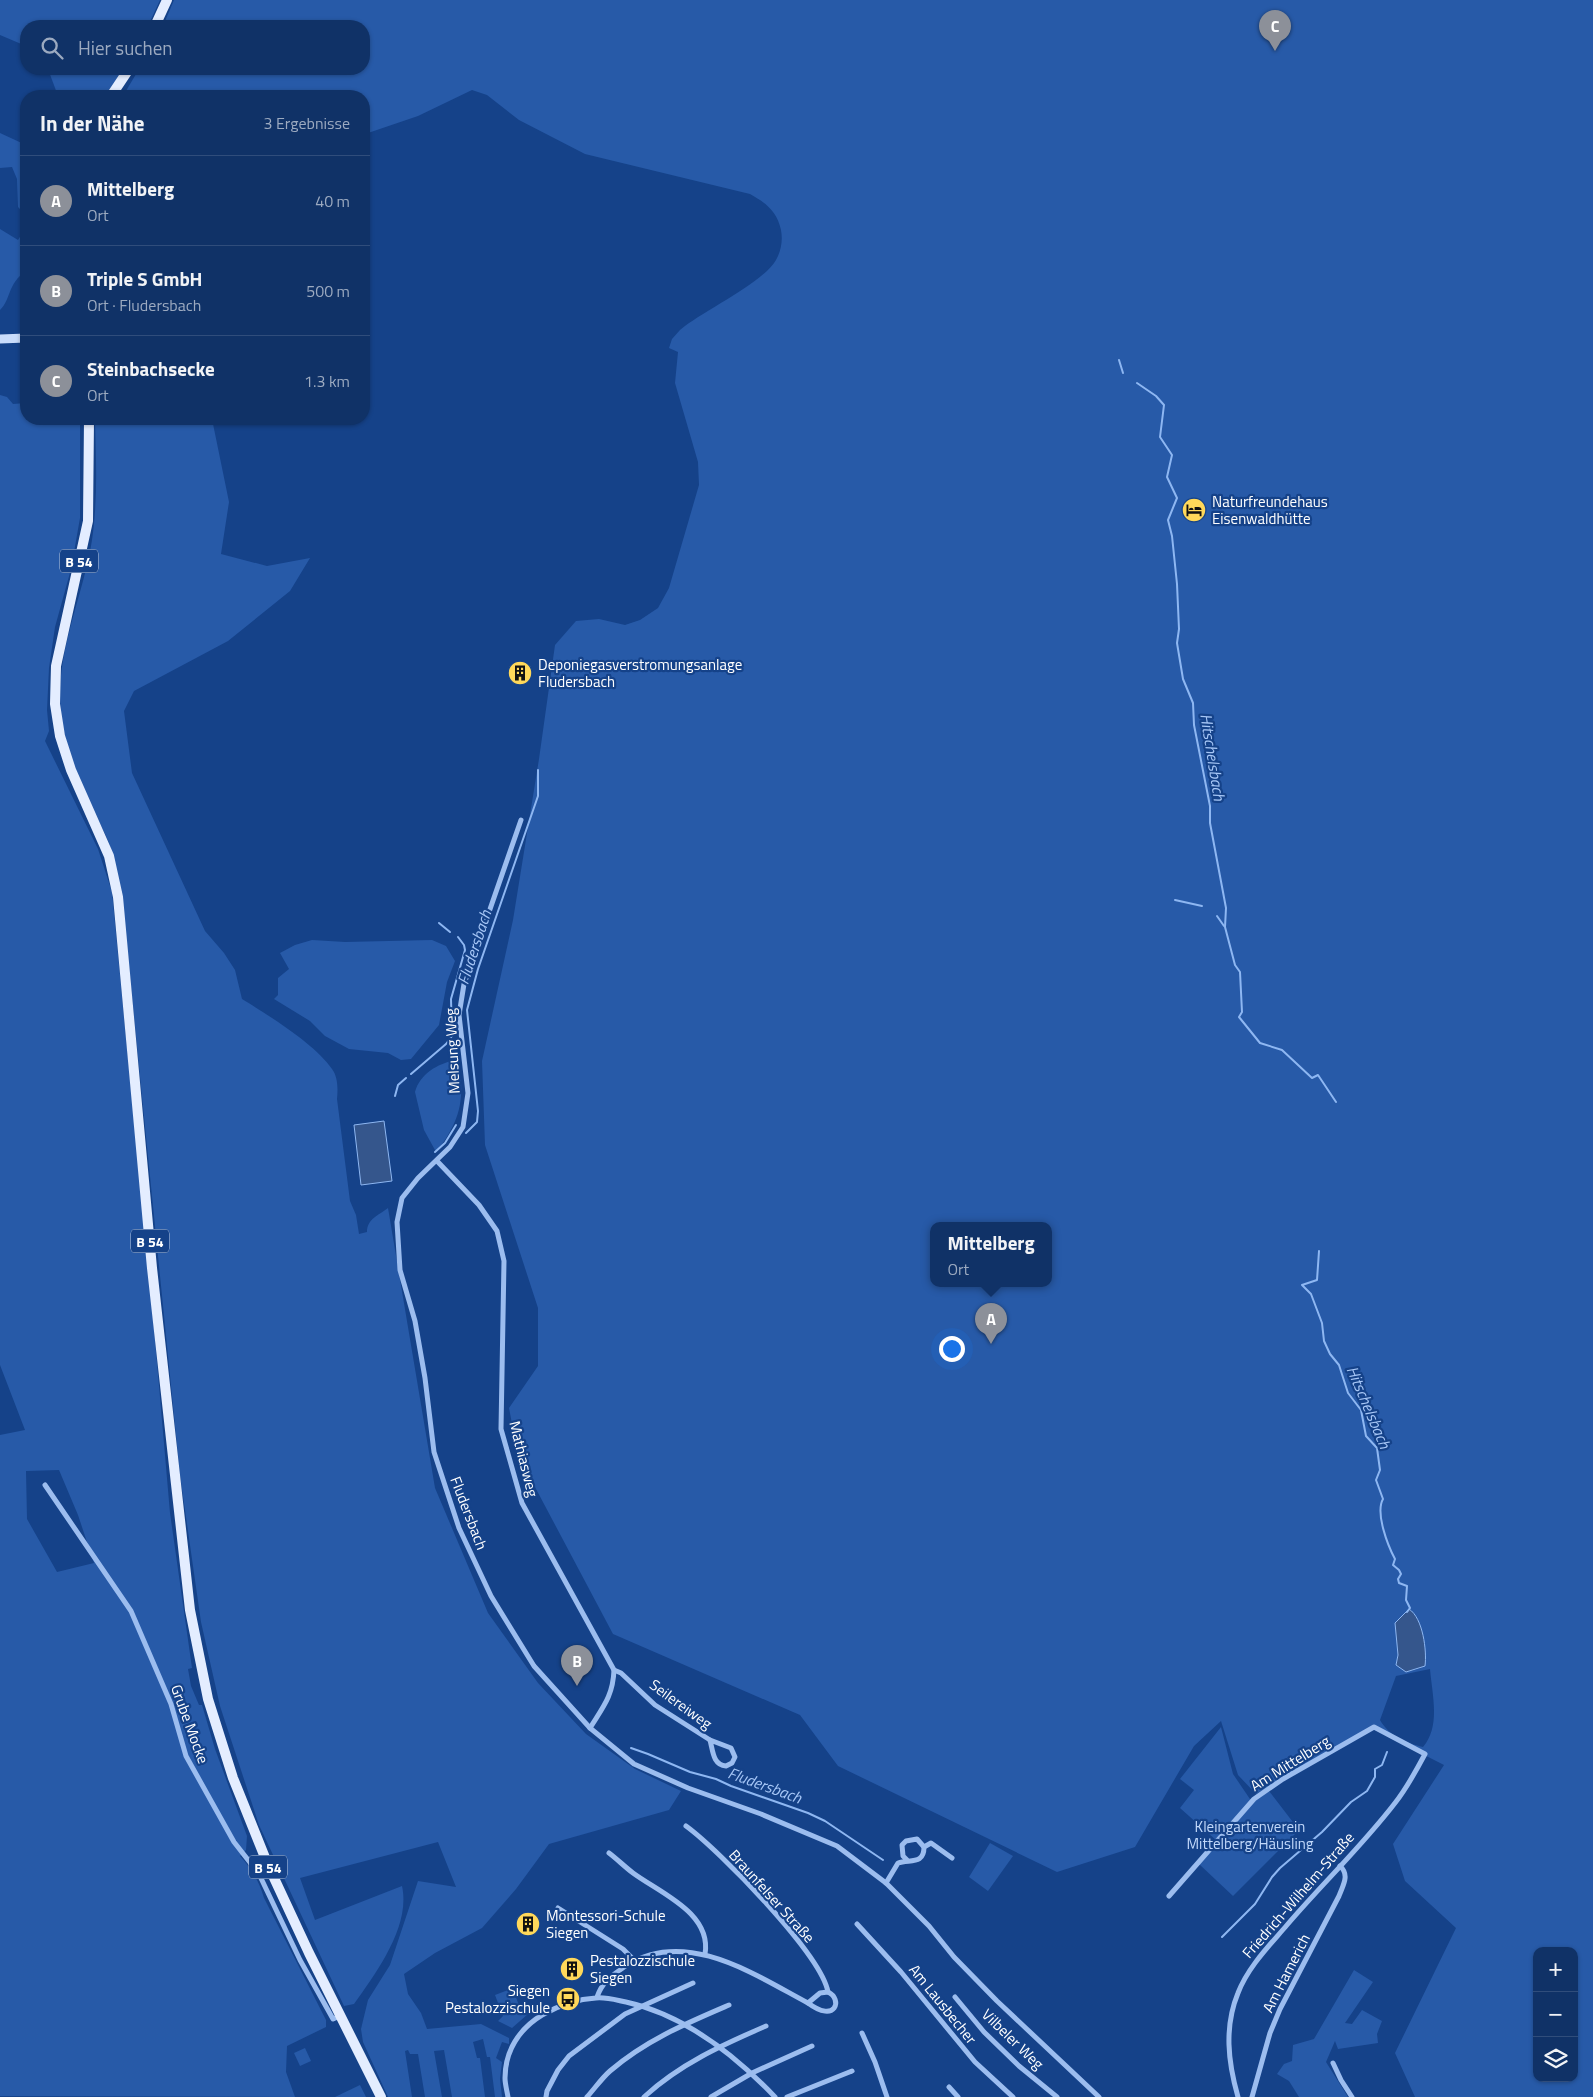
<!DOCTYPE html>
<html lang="de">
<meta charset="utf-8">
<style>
body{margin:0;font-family:"Titillium Web",sans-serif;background:#193a6d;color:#f1f3f6}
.controls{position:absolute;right:15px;bottom:15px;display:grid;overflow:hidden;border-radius:10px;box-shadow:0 1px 4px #0004}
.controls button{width:45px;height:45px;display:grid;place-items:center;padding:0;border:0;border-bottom:1px solid #304d7b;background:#103267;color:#f1f3f6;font:25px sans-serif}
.you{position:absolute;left:951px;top:1348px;width:18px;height:18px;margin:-12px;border:4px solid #fff;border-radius:50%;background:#1a73e8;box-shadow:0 0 0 8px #1a73e833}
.badge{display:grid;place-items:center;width:32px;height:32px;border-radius:50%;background:#8c9099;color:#fff;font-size:16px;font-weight:700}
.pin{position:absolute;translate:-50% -41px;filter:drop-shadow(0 1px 2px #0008)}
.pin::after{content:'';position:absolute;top:26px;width:18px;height:15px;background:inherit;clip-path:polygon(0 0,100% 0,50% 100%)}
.popup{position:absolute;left:930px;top:1222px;width:122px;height:65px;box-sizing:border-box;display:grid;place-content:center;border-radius:10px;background:#103267;filter:drop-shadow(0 1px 4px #0005);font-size:16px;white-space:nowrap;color:#9caac0}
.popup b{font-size:19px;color:#f1f3f6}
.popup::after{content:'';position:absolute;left:50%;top:100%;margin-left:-10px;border:10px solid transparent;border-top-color:#103267}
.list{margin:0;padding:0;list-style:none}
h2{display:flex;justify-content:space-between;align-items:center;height:65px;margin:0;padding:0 20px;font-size:21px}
h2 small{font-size:16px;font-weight:400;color:#9caac0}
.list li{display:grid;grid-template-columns:32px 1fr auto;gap:15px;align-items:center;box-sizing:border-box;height:90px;padding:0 20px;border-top:1px solid #304d7b}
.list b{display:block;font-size:19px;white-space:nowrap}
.list p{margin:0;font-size:16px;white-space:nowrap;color:#9caac0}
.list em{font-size:16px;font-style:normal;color:#9caac0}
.icon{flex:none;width:28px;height:28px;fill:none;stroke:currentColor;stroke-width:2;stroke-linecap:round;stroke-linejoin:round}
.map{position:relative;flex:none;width:1593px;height:2097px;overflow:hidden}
.search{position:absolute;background:#103267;box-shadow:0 1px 4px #0004;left:20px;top:20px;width:350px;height:55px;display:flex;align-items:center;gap:12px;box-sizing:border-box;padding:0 18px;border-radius:20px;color:#9caac0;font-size:19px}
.panel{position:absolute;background:#103267;box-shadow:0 1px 4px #0004;left:20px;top:90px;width:350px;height:335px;border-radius:20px}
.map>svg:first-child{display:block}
</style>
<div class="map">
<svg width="1593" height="2097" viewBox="0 0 1593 2097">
<rect width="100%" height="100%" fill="#154289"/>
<g fill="#275aa8" fill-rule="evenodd">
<path d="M0,0h160l-12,26h-122v20l-26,-11z"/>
<path d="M174,0h1419v2097h-178l-20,-44 61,-125 -51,-47 -12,-37 51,-79 -59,-30 -11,-8 -118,67 -18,-19 -17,-54 -27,25 -59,101 -78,25 -219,-106 -38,-51 -187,-81 -95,-179 -9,-47 29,-42v-58l-53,-163 -3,-84 31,-141 26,-161 16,-114 21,-24 23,-2 26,6 15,-5 18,-12 11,-20 30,-103 -1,-23 -23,-79 3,-31 -9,-4 3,-9 8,-9c23,-19 83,-47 96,-70 5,-9 7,-19 5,-30 -4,-19 -15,-27 -31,-36l-165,-40 -66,-34 -32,-25 -15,-5 -54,26 -50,17 -4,-1v-36h-241l16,-27h225v-43h-201zM934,1225h114v58h-114zM1410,1609c10,21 21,36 11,59l-15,4 -10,-7 2,-10 -2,-34 8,-5zM1430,1669c2,25 11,57 -7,78 -17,-4 -34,-11 -43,-27l16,-44zM1537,1951h37v127h-37z"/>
<path d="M48,69h76l-17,27h-49z"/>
<path d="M0,133l26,12v46l-5,19 -3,-3 -1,-28 -5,-12 -12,1z"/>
<path d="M0,229l18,11 5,-8 3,1v38c-19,13 -15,29 -26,39z"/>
<path d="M0,395l7,2 6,7 13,-1v16h54v99l-9,51 -16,58 -6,41 -2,42 2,21 -4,10 53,108 14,43 42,436 16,185 22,155 -4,1 3,17 8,19h3l13,44 32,87 -1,14 -6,6c12,13 19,25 24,42l62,122v7l-39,19 -1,26 9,25 -295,-1v-661l25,-5 -25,-65zM59,1470l19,45 16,48 -37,9 -30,-53 -1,-48z"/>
<path d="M95,419h117l17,83 -8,52 46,12 43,-8 -20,33 -62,50 -94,50 -10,20 8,62 73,158 19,22 11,17 7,29c26,16 73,45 90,70 6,8 6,20 5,30l13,102 6,14 3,19 8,-2c0,-13 12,-17 21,-24l47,280 53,125 50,70 48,51 49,35 46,22 -12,19 -120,34 -33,45 -34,39 -47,25 -31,21 4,20 13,19 6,16 54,-5 28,14v6l-7,-2 -6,16 6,4 -2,17 2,18h-7l-5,-40h-3l-4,-18 -10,3 4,16h3l5,39h-33l-8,-47 -10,1 8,46h-17l-7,-43h-8l-2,-4 -3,1 7,46h-24l-25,-55 -2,-13 7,-29 22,-35 28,-84 38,6 -18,-45 -138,36 15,42 87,-34c9,40 -26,87 -48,118l-10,2 -85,-181 -39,-119 -19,-84 -21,-147 -56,-558c-4,-24 -6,-48 -14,-71 -5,-15 -15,-30 -21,-44 -15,-33 -29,-70 -29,-106 0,-54 24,-104 32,-156 6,-41 4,-80 3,-121z"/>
<path d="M312,940l33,2 87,-2 14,6 9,15 -8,21 -8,43 -28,34 -10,1 -13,-7 -39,-4 -24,-13 -15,-15 -36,-22 4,-4v-17l11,-9 -9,-16 15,-8z"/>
<path d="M455,1060c5,7 5,13 6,22 2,28 -7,46 -23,68h-3l-11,-20 -9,-38c5,-18 22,-28 40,-32z"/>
<path d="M1221,1727l12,47 19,28 17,-11 30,39 -66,66 -34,-32 18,-23 -37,-33 14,-18 -14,-11z"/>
<path d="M990,1843l23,13 -25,35 -19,-14z"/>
<path d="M1354,1970l19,12 -28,41 7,1 10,-14 20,11 -5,13 1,9 -40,6 -3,-8 -9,21 22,35h-49l-10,-16 -12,-7 7,-10 8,-3 1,-16 21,-6z"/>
<path d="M513,1988l6,18 6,-2 3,10 -16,14 -14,-7 5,-5 -8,-21z"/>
<path d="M305,2048l6,13 -11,5 -6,-13z"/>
<path d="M360,2085l6,12h-31z"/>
</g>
<g fill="#35568c" stroke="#8eb7f2">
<path d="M384,1121l8,60 -31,4 -7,-60z"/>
<path d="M1409,1609c14,9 18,42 16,57l-19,6 -10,-7 2,-10 -3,-32z"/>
</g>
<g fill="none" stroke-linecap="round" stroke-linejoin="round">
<g stroke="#8eb7f2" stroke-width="2">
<path d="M1119,360l4,13"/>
<path d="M1137,383l19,13 8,9 -4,32 12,18 -5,22 10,21 -9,22 4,16 5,48 2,45 -2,14 6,36 10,24 1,22 16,81v17l16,85 -1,19 10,38 5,7 2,40 -3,5 21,26 22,7 30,28 6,-3 18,27"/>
<path d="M1175,900l27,6"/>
<path d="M1217,916l7,10"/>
<path d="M439,923l11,9"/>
<path d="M411,1074l35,-30 6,-8 -1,-37 14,-49 -1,-5 -6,-8"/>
<path d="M395,1096l3,-11 8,-7"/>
<path d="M466,1133l11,-11 1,-11 -11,-101 11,-41 60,-173v-26"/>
<path d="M435,1152l10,-9 11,-18"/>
<path d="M1319,1251l-2,29 -15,5 9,9 11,29 2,18 6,13 9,11 9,28 13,17 5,26 11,12 3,22 -4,10 7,19c-8,14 5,47 12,60l-2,6 6,5 2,4 -3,5 1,4 8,3 -1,14 4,8 -3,4"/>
<path d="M631,1748l17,6 42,18 26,7 15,7 77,27 17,8 58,39"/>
<path d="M1222,1937l33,-33 17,-27 8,-9 42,-36 29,-30 16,-11 8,-14v-8l7,-4 5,-13"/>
</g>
<g stroke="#9cbdef" stroke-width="5">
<path d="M521,820l-57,164 -5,31 9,78 -5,34 -13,20 -32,31 -16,20 -5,24 3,48 15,51 10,57 9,74 25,76 32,68 43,70 56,62 44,36 54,24 73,26 76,32 49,37 43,43 25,31 43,44 102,96"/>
<path d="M437,1161l42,44 18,26 7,30 -3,168 21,74 92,167c-1,26 -11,37 -24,58"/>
<path d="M45,1485l86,126 40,93 15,52 48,86 25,32 41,86 33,59 7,-3"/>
<path d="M614,1670l7,3 34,32 55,35"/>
<path d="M710,1740l21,8 4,9 -3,6 -6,3c-13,-1 -13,-15 -16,-26z"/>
<path d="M686,1826c33,24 135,128 142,166"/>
<path d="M924,1847l7,-4 21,15"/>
<path d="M609,1853c8,6 16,14 24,20 27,20 79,40 72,81"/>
<path d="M886,1883l12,-20c12,-4 26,2 26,-16l-7,-8 -11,2 -4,4 1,11 4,4"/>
<path d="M1169,1896l85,-97 29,-20 91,-52 51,27c-9,17 -18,34 -30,49 -33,43 -73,81 -108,122 -18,21 -39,42 -49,68 -14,34 -10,69 0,104"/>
<path d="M558,1908l65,41 12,12"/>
<path d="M857,1924l44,48 74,90 38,35"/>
<path d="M828,1992c15,7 8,32 -20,11l12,-10z"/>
<path d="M597,1997c6,-17 16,-22 30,-32 60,-37 128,10 181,38"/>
<path d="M955,1997l29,35 35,34 38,31"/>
<path d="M862,2033l13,29 12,35"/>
<path d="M1333,2063l8,17 11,17"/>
<path d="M949,2087l9,10"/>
<path d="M508,2097c-1,-6 -3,-13 -3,-19 0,-27 14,-49 37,-63 16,-9 34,-16 54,-17 10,-1 20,2 30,4 59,13 108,52 149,95"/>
<path d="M546,2097l1,-6 11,-21 11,-14 56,-42 68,-31"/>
<path d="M587,2097c8,-9 15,-19 23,-26 36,-31 77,-48 119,-66"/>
<path d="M644,2097c36,-33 78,-52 122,-71"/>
<path d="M711,2097l41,-24 60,-27"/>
<path d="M787,2097l65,-26"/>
<path d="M1252,2097l18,-64 10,-24 59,-113c4,-11 11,-21 1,-30"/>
</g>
<path stroke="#c9dcfb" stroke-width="9" d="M0,339l26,-1"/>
<g stroke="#e4edff" stroke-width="10">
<path d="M155,26l12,-26"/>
<path d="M111,96l18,-27"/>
<path d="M89,419l-1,102 -32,145 -1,38 5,32 11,34 38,86 9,41 34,371 38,342 18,89 25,79 35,87 41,88 72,144"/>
</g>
</g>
<defs>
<g id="hotel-disc" transform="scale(1.25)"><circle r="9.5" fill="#ffd85a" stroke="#154289"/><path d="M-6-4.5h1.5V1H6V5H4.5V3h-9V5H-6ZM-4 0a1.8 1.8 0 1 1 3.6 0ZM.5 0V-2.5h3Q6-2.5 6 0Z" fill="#111"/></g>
<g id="building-disc" transform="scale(1.25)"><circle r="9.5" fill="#ffd85a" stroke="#154289"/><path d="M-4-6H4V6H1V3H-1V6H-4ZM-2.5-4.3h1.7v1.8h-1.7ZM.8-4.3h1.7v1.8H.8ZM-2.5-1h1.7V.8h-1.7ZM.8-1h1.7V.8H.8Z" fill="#111"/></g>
<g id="bus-disc" transform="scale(1.25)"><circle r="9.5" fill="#ffd85a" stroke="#154289"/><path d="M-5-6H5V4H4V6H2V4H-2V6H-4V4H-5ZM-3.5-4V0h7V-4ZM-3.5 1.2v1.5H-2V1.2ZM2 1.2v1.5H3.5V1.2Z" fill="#111"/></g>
</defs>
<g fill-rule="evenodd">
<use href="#hotel-disc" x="1194" y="510"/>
<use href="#building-disc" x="520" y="673"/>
<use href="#building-disc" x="528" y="1924"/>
<use href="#building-disc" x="572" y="1969"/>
<use href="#bus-disc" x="568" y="1999"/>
</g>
<g text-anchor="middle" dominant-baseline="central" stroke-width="4.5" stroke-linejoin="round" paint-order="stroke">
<g fill="#154289" stroke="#b9c6dc" stroke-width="1">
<rect x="60" y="549.5" width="38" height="23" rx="4"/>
<rect x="131" y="1229.5" width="38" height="23" rx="4"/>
<rect x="249" y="1855.5" width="38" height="23" rx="4"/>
</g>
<g font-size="14" font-weight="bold" fill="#fff">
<text x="79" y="561">B 54</text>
<text x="150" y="1241">B 54</text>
<text x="268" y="1867">B 54</text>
</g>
<g font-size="15" fill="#fff" stroke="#154289" text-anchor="start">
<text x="1212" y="501">Naturfreundehaus<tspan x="1212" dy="17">Eisenwaldhütte</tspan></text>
<text x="538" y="664">Deponiegasverstromungsanlage<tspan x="538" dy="17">Fludersbach</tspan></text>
<text x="546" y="1915">Montessori-Schule<tspan x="546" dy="17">Siegen</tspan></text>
<text x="590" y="1960">Pestalozzischule<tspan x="590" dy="17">Siegen</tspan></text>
<text x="550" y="1990" text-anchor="end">Siegen<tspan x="550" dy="17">Pestalozzischule</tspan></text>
</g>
<g font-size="15" fill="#fff" stroke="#154289">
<text transform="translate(452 1051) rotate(-93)">Melsung Weg</text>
<text transform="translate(524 1459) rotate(76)">Mathiasweg</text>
<text transform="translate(469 1513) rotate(69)">Fludersbach</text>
<text transform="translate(681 1704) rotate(36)">Seilereiweg</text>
<text transform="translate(190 1724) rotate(70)">Grube Mocke</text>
<text transform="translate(1290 1763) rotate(-32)">Am Mittelberg</text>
<text transform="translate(1298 1895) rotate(-49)">Friedrich-Wilhelm-Straße</text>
<text transform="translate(772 1896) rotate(48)">Braunfelser Straße</text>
<text transform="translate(1286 1973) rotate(-63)">Am Hamerich</text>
<text transform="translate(943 2004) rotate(51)">Am Lausbecher</text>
<text transform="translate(1013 2039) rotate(44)">Vilbeler Weg</text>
</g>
<g font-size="15" fill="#c2d9fb" stroke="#154289">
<text x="1250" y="1826">Kleingartenverein<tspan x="1250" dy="17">Mittelberg/Häusling</tspan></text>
</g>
<g font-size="16" font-style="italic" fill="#a7c7f7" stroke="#154289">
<text transform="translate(1213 757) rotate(81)">Hitschelsbach</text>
<text transform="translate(474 947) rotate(-72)">Fludersbach</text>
<text transform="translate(1369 1407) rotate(67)">Hitschelsbach</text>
<text transform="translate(765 1785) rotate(20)">Fludersbach</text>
</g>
</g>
</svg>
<div class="controls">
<button>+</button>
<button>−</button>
<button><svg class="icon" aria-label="layers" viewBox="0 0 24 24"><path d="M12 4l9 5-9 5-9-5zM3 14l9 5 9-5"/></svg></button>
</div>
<div class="you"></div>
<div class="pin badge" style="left:991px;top:1344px">A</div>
<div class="popup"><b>Mittelberg</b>Ort</div>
<div class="pin badge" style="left:577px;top:1686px">B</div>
<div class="pin badge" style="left:1275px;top:51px">C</div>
<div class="search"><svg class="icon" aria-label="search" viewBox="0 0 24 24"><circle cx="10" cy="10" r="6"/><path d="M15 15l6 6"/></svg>Hier suchen</div>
<section class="panel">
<h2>In der Nähe<small>3 Ergebnisse</small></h2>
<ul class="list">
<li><span class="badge">A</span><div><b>Mittelberg</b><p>Ort</p></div><em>40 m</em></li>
<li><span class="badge">B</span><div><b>Triple S GmbH</b><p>Ort · Fludersbach</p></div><em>500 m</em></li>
<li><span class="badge">C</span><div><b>Steinbachsecke</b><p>Ort</p></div><em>1.3 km</em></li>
</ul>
</section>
</div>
